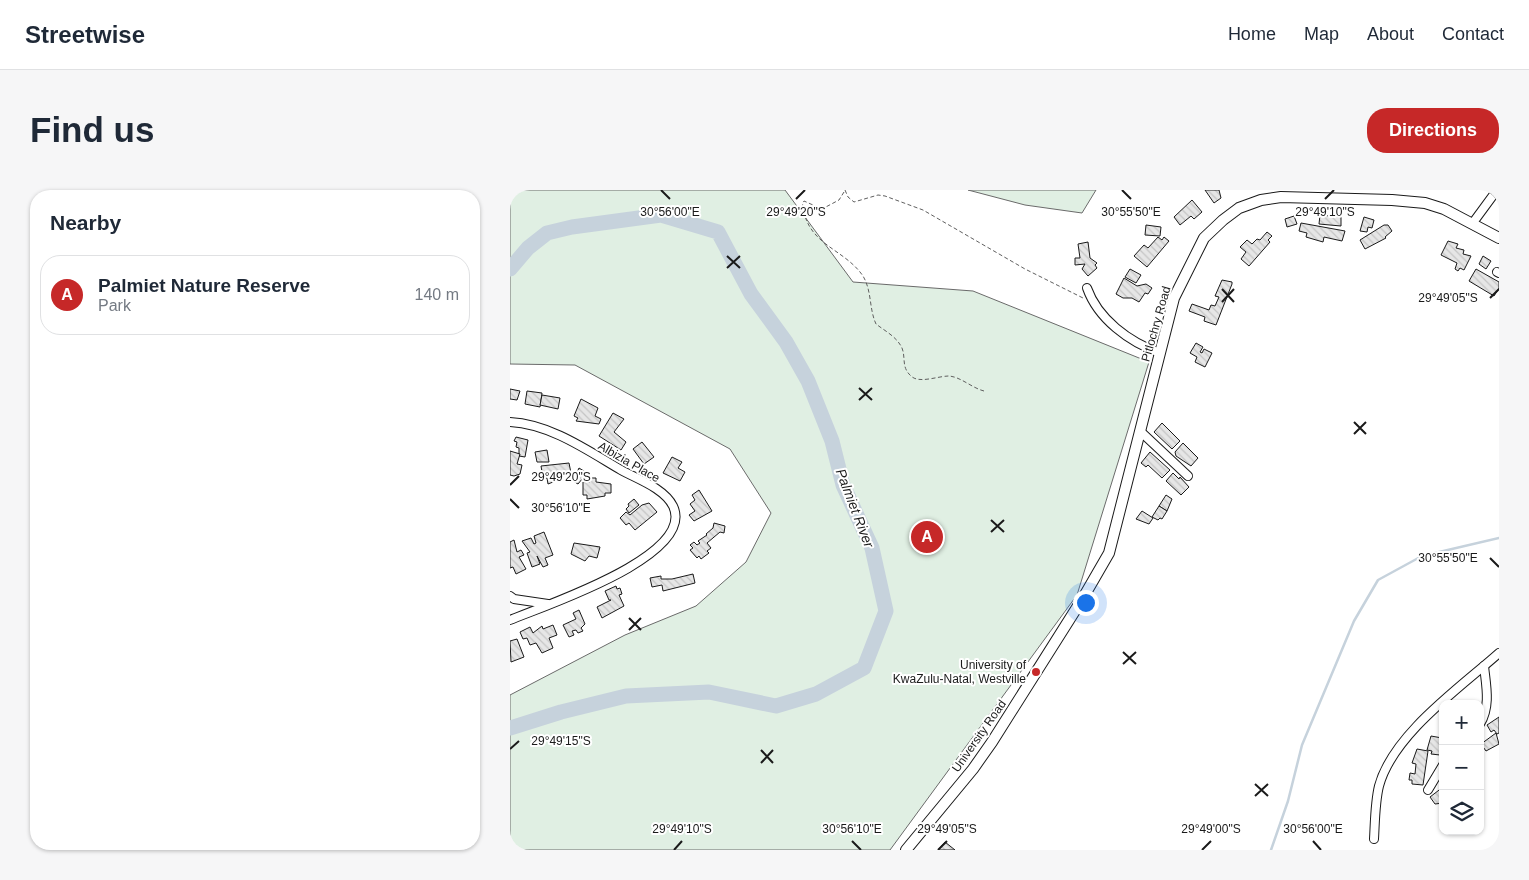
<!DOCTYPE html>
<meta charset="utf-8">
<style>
body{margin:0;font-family:Helvetica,sans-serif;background:#f6f6f7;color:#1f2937}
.controls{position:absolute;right:15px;bottom:15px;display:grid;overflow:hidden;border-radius:10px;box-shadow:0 1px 4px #0004}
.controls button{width:45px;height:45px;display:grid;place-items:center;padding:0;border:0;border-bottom:1px solid #e0e1e3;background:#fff;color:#1f2937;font:25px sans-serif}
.you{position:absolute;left:575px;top:412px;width:18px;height:18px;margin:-12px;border:4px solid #fff;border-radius:50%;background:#1a73e8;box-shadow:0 0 0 8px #1a73e833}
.badge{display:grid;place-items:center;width:32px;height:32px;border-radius:50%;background:#c62828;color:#fff;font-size:16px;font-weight:700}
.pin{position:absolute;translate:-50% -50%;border:2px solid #fff;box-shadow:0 1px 5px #0006}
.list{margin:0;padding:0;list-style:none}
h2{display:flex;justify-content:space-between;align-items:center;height:65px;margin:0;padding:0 20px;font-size:21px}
h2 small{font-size:16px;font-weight:400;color:#747a83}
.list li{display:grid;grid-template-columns:32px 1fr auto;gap:15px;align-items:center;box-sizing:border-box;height:80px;margin:0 10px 10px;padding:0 10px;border:1px solid #e0e1e3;border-radius:20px}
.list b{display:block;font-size:19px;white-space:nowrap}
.list p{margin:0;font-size:16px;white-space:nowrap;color:#747a83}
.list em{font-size:16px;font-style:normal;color:#747a83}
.icon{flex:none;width:28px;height:28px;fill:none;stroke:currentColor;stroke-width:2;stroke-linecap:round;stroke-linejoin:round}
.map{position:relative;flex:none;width:989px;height:660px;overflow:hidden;border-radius:20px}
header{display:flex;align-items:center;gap:30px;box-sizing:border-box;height:70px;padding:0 25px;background:#fff;border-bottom:1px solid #e0e1e3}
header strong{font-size:24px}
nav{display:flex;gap:28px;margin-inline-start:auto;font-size:18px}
.intro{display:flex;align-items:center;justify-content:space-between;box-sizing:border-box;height:120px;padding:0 30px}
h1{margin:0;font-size:35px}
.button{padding:12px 22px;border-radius:20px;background:#c62828;color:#fff;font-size:18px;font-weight:700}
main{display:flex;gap:30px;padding:0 30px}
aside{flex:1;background:#fff;border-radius:20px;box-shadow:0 1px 4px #0004}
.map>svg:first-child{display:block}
</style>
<header>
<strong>Streetwise</strong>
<nav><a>Home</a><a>Map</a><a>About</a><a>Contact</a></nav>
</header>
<div class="intro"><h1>Find us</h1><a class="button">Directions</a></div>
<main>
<aside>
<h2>Nearby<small></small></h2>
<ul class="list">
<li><span class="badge">A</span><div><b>Palmiet Nature Reserve</b><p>Park</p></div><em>140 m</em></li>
</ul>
</aside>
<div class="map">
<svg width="989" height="660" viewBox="0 0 989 660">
<defs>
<pattern id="building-back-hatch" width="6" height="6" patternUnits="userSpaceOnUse" patternTransform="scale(1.25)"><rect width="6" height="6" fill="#e6e6e6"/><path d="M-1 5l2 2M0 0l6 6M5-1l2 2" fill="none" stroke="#c5c5c5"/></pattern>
</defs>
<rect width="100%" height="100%" fill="#fff"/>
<g fill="#e0efe3" stroke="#6a6a6a">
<path d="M0,0h275l68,92 120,9 176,71 -72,233 -187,255h-380v-155l115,-60 71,-29 50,-44 25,-49 -41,-64 -155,-84 -65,-1z"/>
<path d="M458,0h128l-14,23 -57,-8z"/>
</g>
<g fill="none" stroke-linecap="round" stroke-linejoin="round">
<path stroke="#c6d2dc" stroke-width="2.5" d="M761,660l17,-49 14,-56 52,-124 24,-41 44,-24 77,-18"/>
<path stroke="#c6d2dc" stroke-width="15" d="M0,79l18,-21 19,-15 25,-6 89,-12 57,17 33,62 35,48 22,39 24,60 11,44 29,63 14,63 -22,57 -48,26 -40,12 -67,-14 -83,4 -65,16 -51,16"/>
</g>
<g fill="url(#building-back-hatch)" stroke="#1a1a1a">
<path d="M695,0h14l2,8 -7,5z"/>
<path d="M682,10l10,12 -8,7 -3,-3 -11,9 -6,-8z"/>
<path d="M810,25l21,2v9l-22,-2z"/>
<path d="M784,26l3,8 -10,3 -2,-8z"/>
<path d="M854,27l10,3 -2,8 -4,-1 -1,5 -7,-1z"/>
<path d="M791,33l44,8 -3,10 -18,-4 -1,5 -17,-5 1,-4 -8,-2z"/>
<path d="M636,35l15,2 -1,9 -15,-1z"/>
<path d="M874,35h4l4,6 -7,6 1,1 -21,11 -5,-9z"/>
<path d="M757,42l5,4 -4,4 2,2 -21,24 -8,-7 5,-7 -6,-5 7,-7 5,4 5,-5 3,1z"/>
<path d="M648,47l4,3 2,-3 5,4 -22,26 -13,-11 10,-11 4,3z"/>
<path d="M938,51l10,3 -2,4 8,2 -1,4 8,2 -7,14 -4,-2 -2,3 -3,-2 2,-6 -16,-8z"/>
<path d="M578,52l2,16 7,5 -2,2 2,3 -9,8 -6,-7 3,-5 -10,1v-7h5l-2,-14z"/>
<path d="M973,66l8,5 -5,8 -7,-5z"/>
<path d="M620,79l11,6 -5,8 -11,-6z"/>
<path d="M966,79l23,13v6l-5,8 -25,-15z"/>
<path d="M614,88l13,8 9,-2 6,4 -4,6 -3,-1 -6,9 -7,-4h-9l-7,-4z"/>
<path d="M712,90l10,2v2l-16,41 -12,-4 1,-4 -16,-6 3,-7 17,6 2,-5 4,1 4,-9 -4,-1z"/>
<path d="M686,153l7,4 -3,5 2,1 2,-4 8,4 -7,14 -10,-5 2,-5 -7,-4z"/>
<path d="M0,199l10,2 -3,9 -7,-1z"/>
<path d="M17,201l15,2 -2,14 -15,-3z"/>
<path d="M32,205l18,3 -2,11 -18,-4z"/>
<path d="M71,209l17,9 -3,8 6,3 -2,5 -23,-3 2,-3 -4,-2z"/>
<path d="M103,223l11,6 -10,13 12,10 -5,8 -22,-14z"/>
<path d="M652,233l18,18 -8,8 -18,-17z"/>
<path d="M6,247l12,3 -3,17 -6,-1v-8l-3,-1 1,-5 -3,-1z"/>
<path d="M132,252l12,15 -10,7 -11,-15z"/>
<path d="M673,253l15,15 -7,8 -15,-10 -1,-4z"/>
<path d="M37,260l2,12h-12l-2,-10z"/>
<path d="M0,261l10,3 -3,10 5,1 -2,9 -6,2 -4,-1z"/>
<path d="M640,262l20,18 -8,8 -14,-13 -2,2 -5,-4z"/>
<path d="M162,267l10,5 -4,6 7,4 -5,9 -17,-8z"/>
<path d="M59,273l2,10 -13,3v4l-10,4 -1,-6h-4l-2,-12z"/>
<path d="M69,278l8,5 -9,11 -5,-3z"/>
<path d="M663,283l6,6 1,-2 9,10 -8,8 -15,-14z"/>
<path d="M80,288h6v4l15,2v9h-6v3l-18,3v-4h-4v-13h7z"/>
<path d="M189,300l13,21 -18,10 -5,-6 6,-4 -5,-7 5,-4 -3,-5z"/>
<path d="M656,305l6,4 -5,12 -8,-5z"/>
<path d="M124,309l5,6 -10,8 -3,-4 3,-3 -1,-2z"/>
<path d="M139,313l8,9 -22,18 -6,-7 -3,2 -6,-7 6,-6 4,3 12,-10z"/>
<path d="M649,316l8,5 -5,8 -2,-1 -2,2 -6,-3z"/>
<path d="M632,321l11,7 -4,6 -13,-5z"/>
<path d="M204,333l11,3 -1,7 -4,-1 -13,11 4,5 -4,3 2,2 -8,6 -2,-3 -2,2 -7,-8 3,-2 -3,-3 4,-3 3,3 3,-2 -2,-2 9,-6 -1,-1 7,-6z"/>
<path d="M34,342l9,23 -8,3 3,7 -5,2 -6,-11 3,8 -8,3 -5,-14 3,-1 -8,-11 9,-3 3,6 2,-1 -2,-7z"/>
<path d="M4,350l3,12 4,-2 3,5 -5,2 7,12 -10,5 -3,-7 -3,1v-26z"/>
<path d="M64,353l26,4 -3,11 -8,-2 -4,5 -14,-7z"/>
<path d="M183,384l2,9 -32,8 -1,-6 -10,2 -2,-9 11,-2v3h11z"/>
<path d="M106,396l1,3 3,-1 2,6 -3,1 5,11 -22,12 -5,-11 14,-7h-2l-4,-9z"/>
<path d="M69,420l6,14 -4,4 2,3 -5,2 -2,-3 -4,1 2,4 -5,2 -6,-12 13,-6 -3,-6z"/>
<path d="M43,435l4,10 -8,3 4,10 -11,5 -6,-10 -6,2 -3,-7 -4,1 -3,-7 10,-5 3,6 9,-7 1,3z"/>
<path d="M7,449l7,18 -13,5 -1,-21z"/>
<path d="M989,527v16l-2,1 -3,-4 -3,2 -4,-7z"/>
<path d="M986,543l3,11 -13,7 -5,-7z"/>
<path d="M921,546l11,2 -2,17 -9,-1 1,-3 -5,-1z"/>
<path d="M907,559l11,2 -5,34 -11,-1v-4h-3l1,-7 5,1 1,-10 -4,-1z"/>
<path d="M933,597v16l-8,1 -5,-7z"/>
<path d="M435,652l10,8h-17z"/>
</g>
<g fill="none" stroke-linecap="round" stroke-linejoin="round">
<g stroke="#1a1a1a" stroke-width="10">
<g id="street">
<path d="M962,34l25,-34"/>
<path d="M987,82l2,1"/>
<path d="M577,98c11,31 42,54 73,65"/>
<path d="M0,232c40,2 77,28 111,48 16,9 43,18 52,36 24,50 -130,100 -163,114"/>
<path d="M630,241l48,45"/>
<path d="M0,406l4,3 34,5"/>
<path d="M970,534c11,-18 6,-39 4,-58"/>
<path d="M918,600l15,-25"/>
<path d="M864,649c1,-17 1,-37 5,-53 14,-52 82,-99 120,-133"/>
</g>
</g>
<g stroke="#1a1a1a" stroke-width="12">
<path id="secondary" d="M396,660l67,-81 19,-27 91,-144 26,-45 65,-255 30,-60 19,-18 16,-12 22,-8 20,-3 111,3 33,3 19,6 55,29"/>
</g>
<g stroke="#5f5f5f" stroke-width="1" stroke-dasharray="4 2.5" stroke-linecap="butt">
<path d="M335,0l3,7 6,5 24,-7 7,1 38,14 102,59 58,29"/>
<path d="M334,2l-5,8 -17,9 -18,-8c-3,5 -1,9 1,15 9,30 41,35 58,60 9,15 6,33 13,48 9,7 21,13 26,24 4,10 -1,19 9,28 8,8 27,0 38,0 12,1 23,12 35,15"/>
</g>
<use href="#street" stroke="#fff" stroke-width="8"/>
<use href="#secondary" stroke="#fff" stroke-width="10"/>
</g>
<path fill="none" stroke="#1a1a1a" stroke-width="2" d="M151,0l9,9M612,0l9,9M286,9l9,-9M815,9l9,-9M217,66l13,12M217,78l13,-12M712,99l12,13M980,108l9,-9M712,112l12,-13M349,198l13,12M349,210l13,-12M844,232l12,12M844,244l12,-12M0,295l9,-9M0,309l9,9M481,330l13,12M481,342l13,-12M980,368l9,9M119,428l12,12M119,440l12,-12M613,462l13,12M613,474l13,-12M0,559l9,-8M251,560l12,13M251,573l12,-13M745,594l13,12M745,606l13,-12M342,651l9,9M803,651l8,9M164,660l8,-9M428,660l9,-9M692,660l9,-9"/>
<circle fill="#c62828" stroke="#fff" stroke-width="2" cx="526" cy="482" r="5"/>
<g text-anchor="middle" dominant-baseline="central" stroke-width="4" stroke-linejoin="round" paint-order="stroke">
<g font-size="12" fill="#1a1a1a" stroke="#fff">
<text transform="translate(646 134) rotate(-74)">Pitlochry Road</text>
<text transform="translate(119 272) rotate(30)">Albizia Place</text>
<text transform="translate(469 546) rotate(-55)">University Road</text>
</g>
<g font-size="12" fill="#1a1a1a" stroke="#fff" text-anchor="end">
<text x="516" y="475">University of<tspan x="516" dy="14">KwaZulu-Natal, Westville</tspan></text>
</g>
<g font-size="14" font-style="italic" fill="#1a1a1a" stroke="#fff">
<text transform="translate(345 318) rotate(69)">Palmiet River</text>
</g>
</g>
<g font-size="12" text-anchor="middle" fill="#1a1a1a" stroke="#fff" stroke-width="4" stroke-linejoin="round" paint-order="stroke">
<text x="160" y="26">30°56'00"E</text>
<text x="286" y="26">29°49'20"S</text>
<text x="621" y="26">30°55'50"E</text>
<text x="815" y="26">29°49'10"S</text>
<text x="938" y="112">29°49'05"S</text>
<text x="51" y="291">29°49'20"S</text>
<text x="51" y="322">30°56'10"E</text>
<text x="938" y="372">30°55'50"E</text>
<text x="51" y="555">29°49'15"S</text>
<text x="172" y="643">29°49'10"S</text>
<text x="437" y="643">29°49'05"S</text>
<text x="701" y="643">29°49'00"S</text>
<text x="342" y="643">30°56'10"E</text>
<text x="803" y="643">30°56'00"E</text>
</g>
</svg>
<div class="controls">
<button>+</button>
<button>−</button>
<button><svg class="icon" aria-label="layers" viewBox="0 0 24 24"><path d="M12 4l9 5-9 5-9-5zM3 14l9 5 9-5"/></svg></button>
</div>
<div class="you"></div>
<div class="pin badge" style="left:417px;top:347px">A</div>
</div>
</main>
